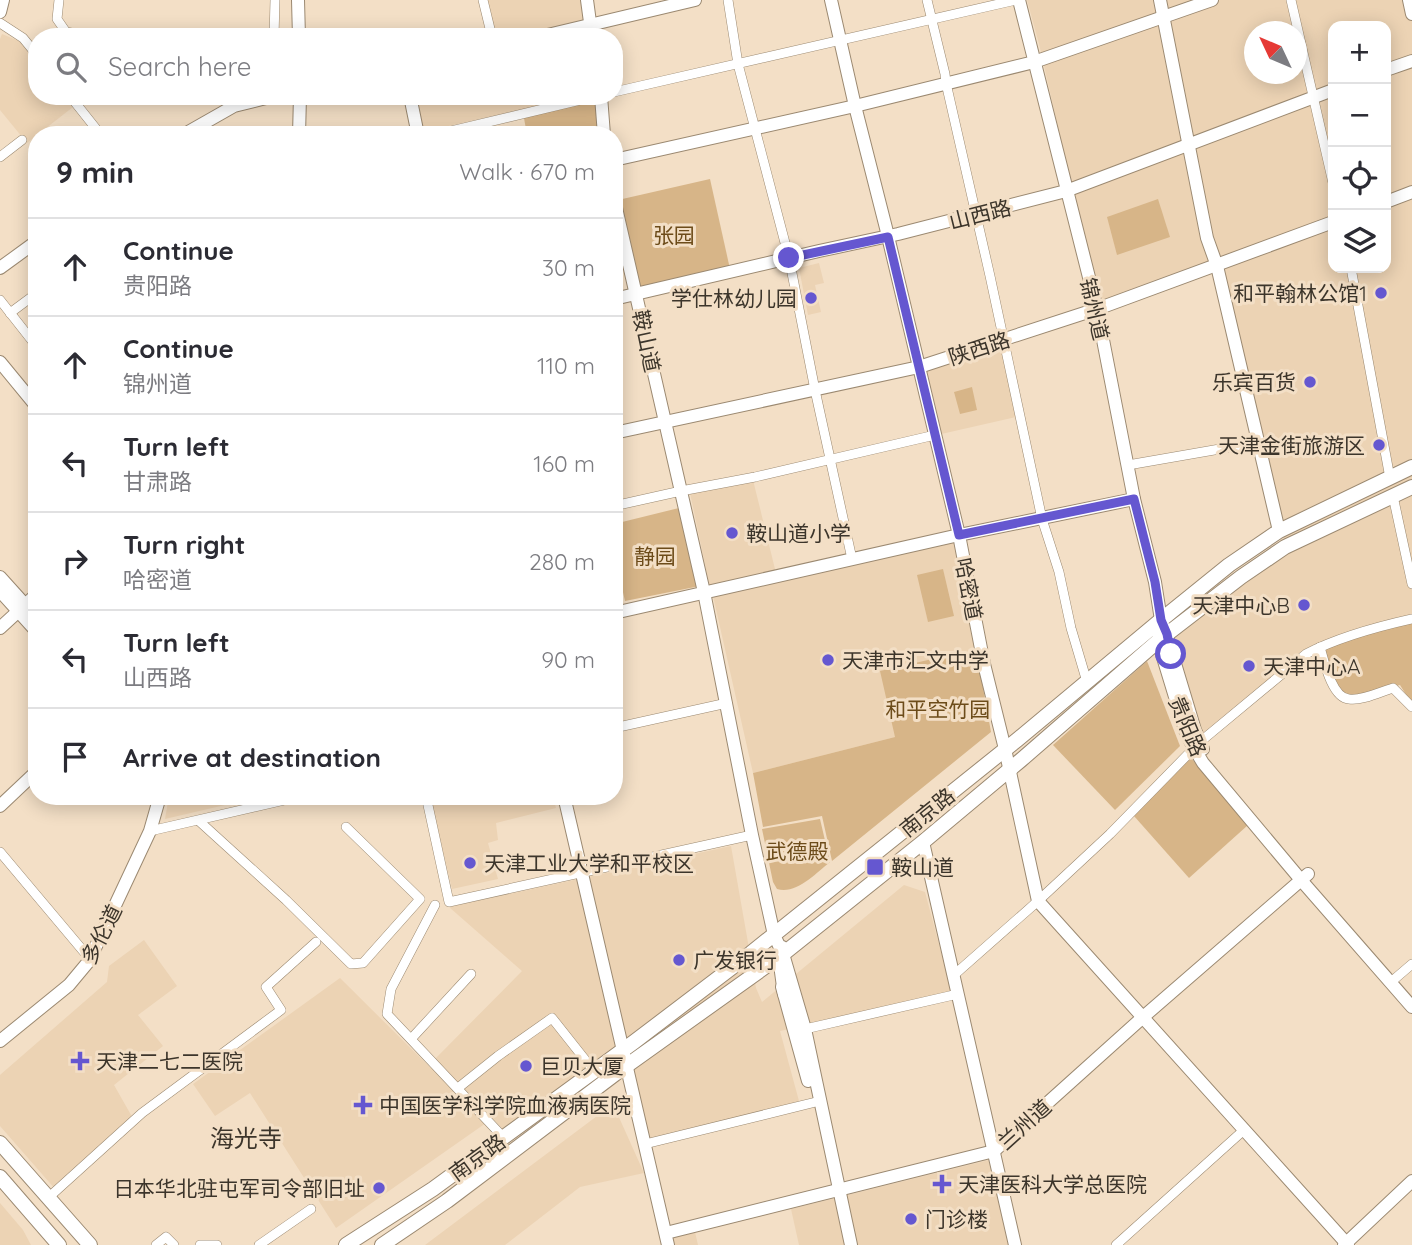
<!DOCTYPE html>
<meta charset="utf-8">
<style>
body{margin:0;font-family:Quicksand,"Noto Sans SC",sans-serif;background:#f7f7f7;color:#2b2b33}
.controls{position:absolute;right:21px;top:21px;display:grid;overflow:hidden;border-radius:14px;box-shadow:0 4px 18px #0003}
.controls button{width:63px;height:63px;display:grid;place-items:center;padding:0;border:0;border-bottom:2px solid #e1e1e2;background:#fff;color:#2b2b33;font:35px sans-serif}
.compass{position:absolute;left:1244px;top:21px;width:63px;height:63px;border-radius:50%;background:#fff;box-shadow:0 4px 18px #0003;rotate:314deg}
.stop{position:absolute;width:21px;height:21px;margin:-16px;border:5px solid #6557d0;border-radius:50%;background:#fff}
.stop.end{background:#6557d0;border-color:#fff;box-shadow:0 2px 7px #0008}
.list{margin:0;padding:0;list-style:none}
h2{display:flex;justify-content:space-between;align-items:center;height:91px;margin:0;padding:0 28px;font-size:30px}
h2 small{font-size:23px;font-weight:400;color:#7c7c81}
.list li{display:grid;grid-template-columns:46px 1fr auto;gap:21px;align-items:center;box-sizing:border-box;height:98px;padding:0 28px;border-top:2px solid #e1e1e2}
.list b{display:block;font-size:26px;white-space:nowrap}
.list p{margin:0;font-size:23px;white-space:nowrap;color:#7c7c81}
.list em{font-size:23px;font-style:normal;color:#7c7c81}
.icon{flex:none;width:38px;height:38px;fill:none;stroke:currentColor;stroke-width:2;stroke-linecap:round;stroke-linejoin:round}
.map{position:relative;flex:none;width:1412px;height:1245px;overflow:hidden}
.search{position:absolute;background:#fff;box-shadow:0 4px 18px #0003;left:28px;top:28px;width:595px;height:77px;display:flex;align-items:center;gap:18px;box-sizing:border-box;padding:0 24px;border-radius:28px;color:#7c7c81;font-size:26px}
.panel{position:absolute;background:#fff;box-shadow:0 4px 18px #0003;left:28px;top:126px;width:595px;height:679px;border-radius:28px}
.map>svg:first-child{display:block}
</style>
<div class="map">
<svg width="1412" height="1245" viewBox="0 0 1412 1245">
<rect width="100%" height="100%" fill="#f3dfc6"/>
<g fill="#ecd3b4" fill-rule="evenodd">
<path d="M481,0h103l3,24 -49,13h-48z"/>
<path d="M1027,0h385v187l-26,11v-172h-53v192l-234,88 -60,-262zM1254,32h42v42h-42z"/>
<path d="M2,34l17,7 18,21v34h28l8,11 -46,36 -27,-33v-71z"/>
<path d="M415,96h165l-158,36z"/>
<path d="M1412,199v416l-43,10 -49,17 -17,10 -102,85 -35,-97 103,-79 15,-23 -64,-270 113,-41v41h53v-60z"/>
<path d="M819,263l5,20 -9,2 6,27 -13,3 -9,-47z"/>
<path d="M1001,344l15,73 -79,18 -16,-65z"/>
<path d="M753,480l23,93 -66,15 -20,-95z"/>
<path d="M955,540l21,109 -81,88 -142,36 -40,-177z"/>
<path d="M169,796h95l-99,23z"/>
<path d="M430,796h123l3,12 -60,15 2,17 -10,3 10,36 -46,10z"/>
<path d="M731,846l25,142 6,14 142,-117 21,7 27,101 -172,38 19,70 -151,45 -23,-101 -120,86 -70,-72 87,-88 -73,-64z"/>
<path d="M144,940l33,46 -39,29 25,31 -49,39 21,37 -79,68 -56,-64v-51l107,-93 2,-16z"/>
<path d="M340,978l146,145 -150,105 -86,-135 -35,23 -22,-32z"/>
<path d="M613,1104l31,69 -64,14 -75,58h-80z"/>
<path d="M989,1160l19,85h-209l-8,-36z"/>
<path d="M0,1203l23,27 8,15h-31z"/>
<path d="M695,1232l3,13h-27l-2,-7z"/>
</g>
<g fill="#d7b588">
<path d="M600,100l4,35h-77l-3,-17z"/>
<path d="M710,179l20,90 -91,22 -21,-91z"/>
<path d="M1158,199l12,38 -53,18 -10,-38z"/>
<path d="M972,387l5,23 -17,4 -6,-22z"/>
<path d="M683,507l17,79 -75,15 -11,-48v-29z"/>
<path d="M943,569l11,47 -26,6 -11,-47z"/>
<path d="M1412,621v83l-12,-19 -51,13 -15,-13 -12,-37z"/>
<path d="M976,649l15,83 -159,129 -10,-45 -59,11 -10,-54 142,-36 -15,-66z"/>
<path d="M1147,661l33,85 -65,64 -62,-65z"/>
<path d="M1191,758l57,67 -59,53 -55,-62z"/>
<path d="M820,819l10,43c-14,11 -34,33 -53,27l-4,-7 -11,-53z"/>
</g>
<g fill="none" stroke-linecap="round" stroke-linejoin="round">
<g stroke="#9b8971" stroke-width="10">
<g id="street">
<path d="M59,0l-2,19 9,13 27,5"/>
<path d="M483,0l9,37"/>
<path d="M728,0l10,64 51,194 26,132 37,169"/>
<path d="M927,0l18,74 1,9 44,193 52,243 17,53 12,56 16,54"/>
<path d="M1291,0l42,183"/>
<path d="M0,23l23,15 14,17"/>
<path d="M274,37l1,-37"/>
<path d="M614,92l402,-92"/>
<path d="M70,96l31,39"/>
<path d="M226,96l8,10"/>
<path d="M434,135l163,-39"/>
<path d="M0,157l22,-17"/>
<path d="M1351,268l39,210"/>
<path d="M0,300l37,47"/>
<path d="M10,313l27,-20"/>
<path d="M1128,465l132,-23"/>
<path d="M1393,496l19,88"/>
<path d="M614,506l67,-15 74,-14 180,-42"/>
<path d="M1320,647c4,14 12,51 29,52 13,2 31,-7 44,-11l19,19"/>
<path d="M614,728l113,-25"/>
<path d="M426,796l23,106 303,-67"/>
<path d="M199,821l87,79 65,64 12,-1 57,-64 -74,-72"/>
<path d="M150,831l152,-35"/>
<path d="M0,852l90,107"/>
<path d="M435,905l-44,84 -4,25 117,124"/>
<path d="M954,975l84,-74 72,-67 90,-92 106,-88c33,-17 70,-27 106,-35"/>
<path d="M1391,982l21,-18"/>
<path d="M805,1029l153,-35"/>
<path d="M411,1039l60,-65"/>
<path d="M458,1088l40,-32 54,-38 42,53"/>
<path d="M645,1144l175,-43"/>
<path d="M48,1198l94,-85 139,-103 -15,-23 50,-45"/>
<path d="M156,1245l10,-8 8,8"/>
<path d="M200,1245h17"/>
<path d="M259,1245l52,-36"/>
<path d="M1116,1245l129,-116"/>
</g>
</g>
<g stroke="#9b8971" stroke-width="14">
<g id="secondary">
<path d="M298,0l1,37"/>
<path d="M587,0l5,37"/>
<path d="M831,0l24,106 31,122 73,307 25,129 21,85 33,152 310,344"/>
<path d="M1019,0l78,309 37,190 21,83 6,38 -3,21 28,92 8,15 9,15 98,117 111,127"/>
<path d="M1160,0l47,238 10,28 62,265"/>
<path d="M1409,0l3,14"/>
<path d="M0,12l3,-12"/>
<path d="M539,37l156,-37"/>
<path d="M1386,70l26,-9"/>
<path d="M410,96l8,39"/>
<path d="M601,96l3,39"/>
<path d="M183,135l51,-29 40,-10"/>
<path d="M299,135l1,-39"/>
<path d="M614,160l241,-54 179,-44 178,-62"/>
<path d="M614,199l90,393 48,243 22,100 9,19 22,75 46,216"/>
<path d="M1386,202l26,-10"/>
<path d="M0,268l37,-27"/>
<path d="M614,299l205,-48 79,-17 168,-43 267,-101"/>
<path d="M0,362l37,45"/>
<path d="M614,433l305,-66 178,-58 236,-87"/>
<path d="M0,577l37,41"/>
<path d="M0,591l37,41"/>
<path d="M614,613l345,-78 175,-36"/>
<path d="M1164,627l31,103 8,19"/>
<path d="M0,628l37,-34"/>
<path d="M564,796l104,449"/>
<path d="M0,806l37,-35"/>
<path d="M923,842l92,403"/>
<path d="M782,987l26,94"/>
<path d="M0,1041l69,-56 20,-24 61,-130 10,-35"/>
<path d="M666,1233l328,-82 148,-133 166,-144"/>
<path d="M1344,1245l68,-64"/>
</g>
</g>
<g stroke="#9b8971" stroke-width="16">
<g id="primary">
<path d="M782,948v24l3,22"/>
<path d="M0,1143l90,102"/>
<path d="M0,1177l59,68"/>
<path d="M346,1245l87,-56 201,-147 117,-89 266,-213 144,-120 68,-55 50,-34 133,-64"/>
<path d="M382,1245l65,-44 168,-127 168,-120 140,-112 98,-82 137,-119 83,-64 44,-30 127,-60"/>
</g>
</g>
<use href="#street" stroke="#fff" stroke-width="9"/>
<use href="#secondary" stroke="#fff" stroke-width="12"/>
<use href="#primary" stroke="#fff" stroke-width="14"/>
</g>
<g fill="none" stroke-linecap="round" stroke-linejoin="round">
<path stroke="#6557d0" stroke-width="9" d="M789,258l99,-21 71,298 175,-36 21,83 6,38 6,14 4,20"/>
</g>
<g fill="#6557d0" stroke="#f3dfc6" stroke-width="2.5">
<circle cx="1381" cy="293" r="7"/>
<circle cx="811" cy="298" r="7"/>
<circle cx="1310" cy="382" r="7"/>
<circle cx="1379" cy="445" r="7"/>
<circle cx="732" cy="533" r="7"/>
<circle cx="1304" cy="605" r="7"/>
<circle cx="828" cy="660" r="7"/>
<circle cx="1249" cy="666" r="7"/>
<circle cx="470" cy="863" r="7"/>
<rect x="866" y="858" width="18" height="18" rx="3.5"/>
<circle cx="679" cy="960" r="7"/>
<path d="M76.5 1050.5h7v7h7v7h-7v7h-7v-7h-7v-7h7z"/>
<circle cx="526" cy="1066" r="7"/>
<path d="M359.5 1094.5h7v7h7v7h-7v7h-7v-7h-7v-7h7z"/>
<path d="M938.5 1173.5h7v7h7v7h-7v7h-7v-7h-7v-7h7z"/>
<circle cx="379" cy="1188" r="7"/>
<circle cx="911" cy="1219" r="7"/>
</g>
<g text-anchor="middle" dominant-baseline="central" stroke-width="6" stroke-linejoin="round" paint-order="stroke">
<g font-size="21" fill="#3c352b" stroke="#f3dfc6">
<text transform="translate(980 214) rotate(-14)">山西路</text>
<text transform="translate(1095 309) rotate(77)">锦州道</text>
<text transform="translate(647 341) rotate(78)">鞍山道</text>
<text transform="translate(979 348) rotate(-18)">陕西路</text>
<text transform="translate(969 589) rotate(79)">哈密道</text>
<text transform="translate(1188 726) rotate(67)">贵阳路</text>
<text transform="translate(927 812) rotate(-39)">南京路</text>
<text transform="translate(101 934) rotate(-63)">多伦道</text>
<text transform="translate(1024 1124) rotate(-42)">兰州道</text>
<text transform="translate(477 1157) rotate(-36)">南京路</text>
</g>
<g font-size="21" fill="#6d4c1a" stroke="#f3dfc6">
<text x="674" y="235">张园</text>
<text x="655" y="556">静园</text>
<text x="938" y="709">和平空竹园</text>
<text x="797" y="851">武德殿</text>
</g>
<g font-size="21" fill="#3c352b" stroke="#f3dfc6" text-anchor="start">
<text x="1367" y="293" text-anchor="end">和平翰林公馆1</text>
<text x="797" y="298" text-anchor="end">学仕林幼儿园</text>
<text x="1296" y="382" text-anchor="end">乐宾百货</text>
<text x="1365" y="445" text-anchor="end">天津金街旅游区</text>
<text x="746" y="533">鞍山道小学</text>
<text x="1290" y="605" text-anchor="end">天津中心B</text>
<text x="842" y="660">天津市汇文中学</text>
<text x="1263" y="666">天津中心A</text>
<text x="484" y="863">天津工业大学和平校区</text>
<text x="891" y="867">鞍山道</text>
<text x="693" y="960">广发银行</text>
<text x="96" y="1061">天津二七二医院</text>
<text x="540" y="1066">巨贝大厦</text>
<text x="379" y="1105">中国医学科学院血液病医院</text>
<text x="958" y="1184">天津医科大学总医院</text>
<text x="365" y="1188" text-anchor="end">日本华北驻屯军司令部旧址</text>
<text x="925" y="1219">门诊楼</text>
</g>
<g font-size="24" fill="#3c352b" stroke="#f3dfc6">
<text x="246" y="1138">海光寺</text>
</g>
</g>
</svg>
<div class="controls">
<button>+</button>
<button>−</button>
<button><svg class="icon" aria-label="locate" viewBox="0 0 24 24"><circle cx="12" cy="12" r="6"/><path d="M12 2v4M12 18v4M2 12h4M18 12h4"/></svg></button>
<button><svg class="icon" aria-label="layers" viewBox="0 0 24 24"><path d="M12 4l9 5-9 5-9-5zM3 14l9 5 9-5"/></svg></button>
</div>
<svg class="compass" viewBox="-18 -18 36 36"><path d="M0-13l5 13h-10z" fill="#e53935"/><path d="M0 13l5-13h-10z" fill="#7c7c81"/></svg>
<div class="stop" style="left:1171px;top:654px"></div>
<div class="stop end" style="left:789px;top:258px"></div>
<div class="search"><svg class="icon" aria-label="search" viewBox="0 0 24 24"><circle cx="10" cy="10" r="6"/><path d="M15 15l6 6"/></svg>Search here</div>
<section class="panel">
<h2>9 min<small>Walk · 670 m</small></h2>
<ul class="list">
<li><svg class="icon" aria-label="ahead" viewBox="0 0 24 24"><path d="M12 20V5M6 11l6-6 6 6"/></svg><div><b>Continue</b><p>贵阳路</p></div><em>30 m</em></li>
<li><svg class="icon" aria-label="ahead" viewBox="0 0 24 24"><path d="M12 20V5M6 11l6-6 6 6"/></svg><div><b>Continue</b><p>锦州道</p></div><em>110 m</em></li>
<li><svg class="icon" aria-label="left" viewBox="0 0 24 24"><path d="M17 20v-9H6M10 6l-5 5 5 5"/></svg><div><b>Turn left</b><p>甘肃路</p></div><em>160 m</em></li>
<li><svg class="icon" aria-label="right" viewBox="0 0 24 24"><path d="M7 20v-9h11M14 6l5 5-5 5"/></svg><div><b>Turn right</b><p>哈密道</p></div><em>280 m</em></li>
<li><svg class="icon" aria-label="left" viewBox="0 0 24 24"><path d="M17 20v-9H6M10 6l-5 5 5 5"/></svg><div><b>Turn left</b><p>山西路</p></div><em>90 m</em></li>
<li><svg class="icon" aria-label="arrive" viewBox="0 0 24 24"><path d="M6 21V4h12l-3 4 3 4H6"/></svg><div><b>Arrive at destination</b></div></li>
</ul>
</section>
</div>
